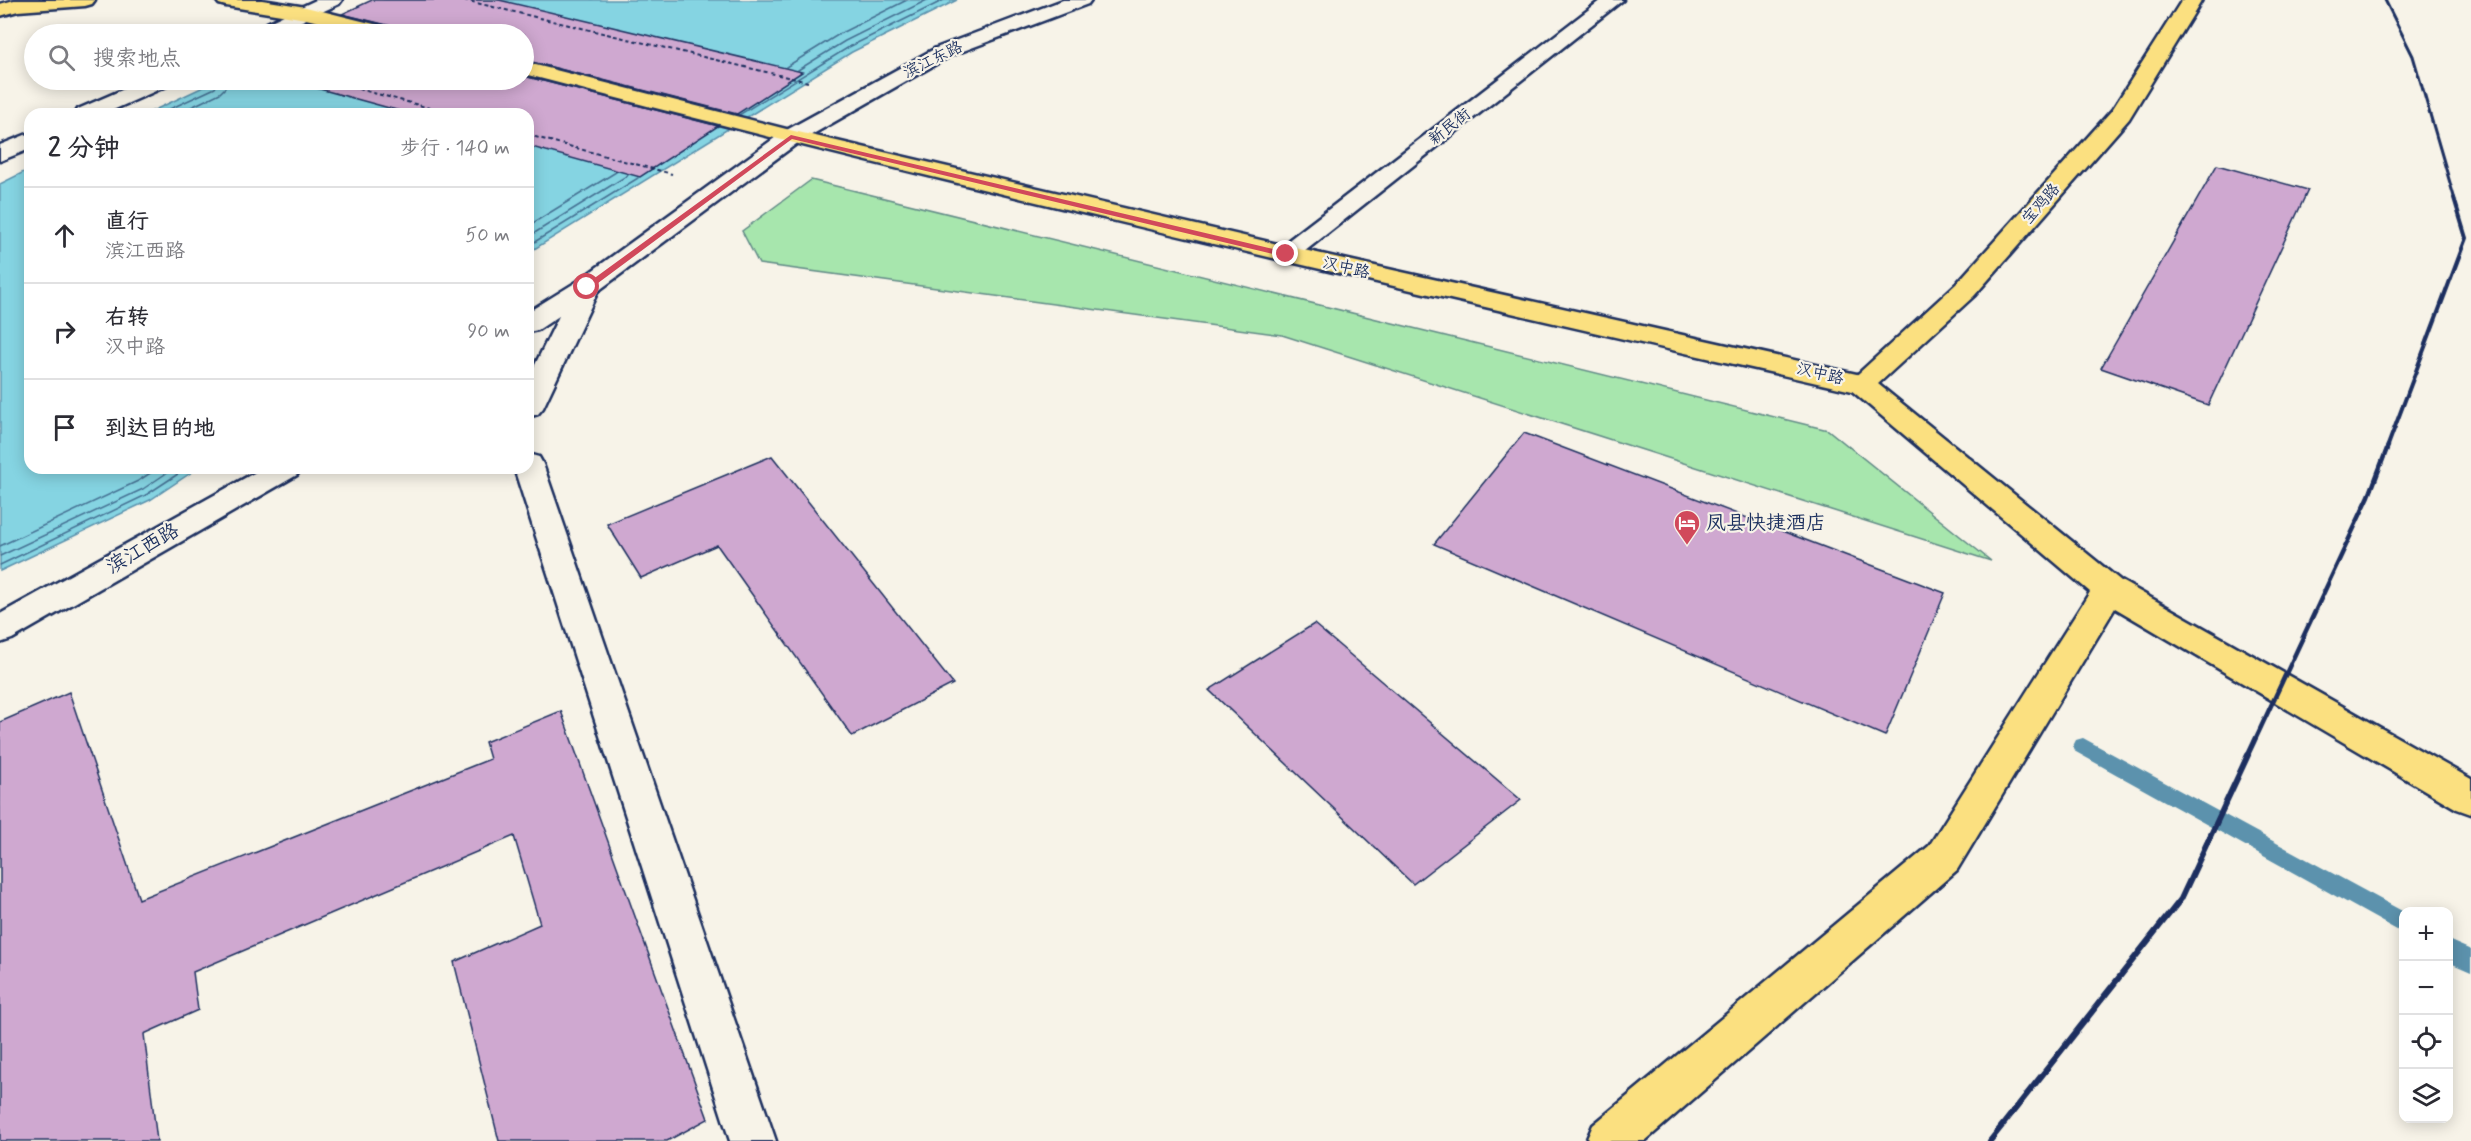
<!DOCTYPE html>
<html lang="zh">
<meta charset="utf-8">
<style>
body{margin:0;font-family:Mynerve,"LXGW WenKai TC",sans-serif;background:#f2f2f3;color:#2b2b33}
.controls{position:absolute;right:18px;bottom:18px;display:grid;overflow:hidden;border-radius:12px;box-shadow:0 3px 15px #0003}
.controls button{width:54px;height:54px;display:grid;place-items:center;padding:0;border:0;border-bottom:2px solid #e1e1e2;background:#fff;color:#2b2b33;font:30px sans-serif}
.stop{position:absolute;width:18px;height:18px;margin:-14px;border:4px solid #d1495b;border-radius:50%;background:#fff}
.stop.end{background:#d1495b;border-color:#fff;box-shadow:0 2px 6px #0008}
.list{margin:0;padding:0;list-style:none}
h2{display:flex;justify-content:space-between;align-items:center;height:78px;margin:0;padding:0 24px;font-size:26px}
h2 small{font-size:20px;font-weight:400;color:#7c7c81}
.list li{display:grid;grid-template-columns:39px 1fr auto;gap:18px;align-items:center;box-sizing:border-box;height:96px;padding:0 24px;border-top:2px solid #e1e1e2}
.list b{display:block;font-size:22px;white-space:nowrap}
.list p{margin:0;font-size:20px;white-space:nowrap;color:#7c7c81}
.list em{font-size:20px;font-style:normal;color:#7c7c81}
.icon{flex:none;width:33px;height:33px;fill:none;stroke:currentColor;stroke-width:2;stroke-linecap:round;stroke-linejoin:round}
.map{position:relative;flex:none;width:2471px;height:1141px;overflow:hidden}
.search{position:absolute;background:#fff;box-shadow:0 3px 15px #0003;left:24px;top:24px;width:510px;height:66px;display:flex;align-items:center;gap:15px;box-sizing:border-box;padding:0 21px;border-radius:33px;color:#7c7c81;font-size:22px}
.panel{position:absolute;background:#fff;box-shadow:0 3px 15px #0003;left:24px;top:108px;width:510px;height:366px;border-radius:18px}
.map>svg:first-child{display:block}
</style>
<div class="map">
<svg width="2471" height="1141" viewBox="0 0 2471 1141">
<rect width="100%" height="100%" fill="#f7f3e8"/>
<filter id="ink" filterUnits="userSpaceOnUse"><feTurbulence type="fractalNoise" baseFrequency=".0167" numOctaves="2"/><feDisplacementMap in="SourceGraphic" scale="12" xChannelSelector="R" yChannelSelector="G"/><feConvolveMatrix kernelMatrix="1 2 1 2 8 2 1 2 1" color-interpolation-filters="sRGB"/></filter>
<g filter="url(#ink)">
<path fill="#a7e6ad" stroke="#618a86" stroke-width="1.5" d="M811,180l1017,250 163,131 -709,-226 -523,-71 -17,-33z"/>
<g fill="#85d4e2" stroke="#5b92ad" stroke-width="1.5">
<path d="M384,0h573l-105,52 -324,201v-139h-382l72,-34h306v-46h-212z"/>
<path d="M30,169v299h168l-48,32 -150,71v-387z"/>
</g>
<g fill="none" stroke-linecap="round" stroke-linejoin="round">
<g stroke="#457193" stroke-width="1.5">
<path d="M786,67l55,-34 66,-33"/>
<path d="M798,70l47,-29 82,-41"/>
<path d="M159,114l56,-26 4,-8"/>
<path d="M177,114l43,-21 5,-5 1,-8"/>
<path d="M739,115l110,-68 95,-47"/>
<path d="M528,226l88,-54"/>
<path d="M528,237l100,-62"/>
<path d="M528,246l110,-68"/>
<path d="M0,546l138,-65 20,-13"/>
<path d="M0,556l143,-67 31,-21"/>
<path d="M0,565l146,-70 41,-27"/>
</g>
<g fill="#5b92ad" fill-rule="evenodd">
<path d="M2083,738l321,174v22l-328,-182 -3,-6 3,-6z"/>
<path d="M2448,940l23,10v22l-23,-10z"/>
</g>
</g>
<g fill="#cfa8d0" stroke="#1b2f5e" stroke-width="1.5">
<path d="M372,0h127l303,72 -65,42 -213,-54v-26h-121l-4,-6 -57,-14z"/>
<path d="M318,24l43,10h-65z"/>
<path d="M524,76l194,50 -78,51 -112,-31v-32h-117l-124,-34h237z"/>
<path d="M2217,165l91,25 -100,215 -107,-37z"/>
<path d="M1524,433l421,160 -60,143 -451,-192z"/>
<path d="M772,456l181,228 -101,52 -135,-191 -76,33 -34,-54z"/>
<path d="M1314,624l207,176 -108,84 -204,-194z"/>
<path d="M69,692l70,207 351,-140 -5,-17 76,-31 147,408 -41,22h-168l-45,-179 86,-38 -26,-88 -321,136 5,38 -54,24 13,107h-157v-419z"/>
</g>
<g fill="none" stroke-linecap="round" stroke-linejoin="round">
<g stroke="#1b2f5e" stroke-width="5">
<g id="minor">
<path d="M316,0h26l-3,4 -65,30h-25l3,-4z"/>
<path d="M1063,0h28l-3,4 -138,52 -151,86 -201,149 -55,117 -5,6 -10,3v-38l31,-63 -21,14 -10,2v-20l50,-31 205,-149 153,-84z"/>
<path d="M1601,0h22l-328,259 -9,3 -9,-3 -4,-5 4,-5z"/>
<path d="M145,80h27l-3,5 -65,29h-29l3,-5z"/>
<path d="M30,133v16l-30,12v-16z"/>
<path d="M528,454l11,3 4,7 233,677h-46l-216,-673h14z"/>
<path d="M263,468h38l-4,7 -285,164 -12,4v-29z"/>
</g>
</g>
<g stroke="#1b2f5e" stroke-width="5">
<g id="major">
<path d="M14,0h81l-3,4 -7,2 -67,5 -18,5v-12z"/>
<path d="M216,0h46l44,7 92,23 3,4h-32l-63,-15 -80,-13 -7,-2z"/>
<path d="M524,62l270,69 492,115 575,129 10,3 4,6 -4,6 -10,3c-447,-102 -894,-203 -1337,-319z"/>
</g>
</g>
<g stroke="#1b2f5e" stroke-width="5">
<path id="highway" d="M2182,0h20l-73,119 -155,177 -96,88 243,197 350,198v35l-14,-5 -342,-201 -158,262 -312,271h-59l7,-16 336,-279 161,-254 -239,-202 -4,-6 109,-100 156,-174z"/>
</g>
<g stroke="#1b2f5e" stroke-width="2" stroke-dasharray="4 3" stroke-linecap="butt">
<path d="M464,0l344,82"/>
<path d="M325,80l127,34"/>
<path d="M528,135l144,39"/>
</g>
<use href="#minor" fill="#f7f3e8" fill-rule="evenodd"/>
<use href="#major" fill="#fbe080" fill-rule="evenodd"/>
<use href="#highway" fill="#fbe080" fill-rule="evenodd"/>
<path stroke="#1b2f5e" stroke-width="3" d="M2385,0l28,56 42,144"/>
<path stroke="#1b2f5e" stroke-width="4" d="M2387,448l79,-210 -12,-40"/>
<path stroke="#1b2f5e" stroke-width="4.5" d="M2247,757l122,-261 19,-50"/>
<path stroke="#1b2f5e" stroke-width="6" d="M1990,1141l191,-242 67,-144"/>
</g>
</g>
<path fill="#d1495b" d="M791,135l495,117 4,2 -4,3 -494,-118 -202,150h-5v-4z"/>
<defs>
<g id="hotel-pin" transform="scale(1.35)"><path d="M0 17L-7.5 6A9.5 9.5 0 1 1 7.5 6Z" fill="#d1495b" stroke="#f7f3e8"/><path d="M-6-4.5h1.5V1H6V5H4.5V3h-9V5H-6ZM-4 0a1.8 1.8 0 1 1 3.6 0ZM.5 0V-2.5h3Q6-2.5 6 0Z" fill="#fff"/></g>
</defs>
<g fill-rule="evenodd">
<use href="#hotel-pin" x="1687" y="523"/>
</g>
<g text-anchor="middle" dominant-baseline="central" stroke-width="4.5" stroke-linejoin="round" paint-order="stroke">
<g font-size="16" fill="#1b2f5e" stroke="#f7f3e8">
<text transform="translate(933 60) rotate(-26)">滨江东路</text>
<text transform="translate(1450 127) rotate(-38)">新民街</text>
<text transform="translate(2041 204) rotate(-49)">宝鸡路</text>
<text transform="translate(1346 268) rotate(13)">汉中路</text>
<text transform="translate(1820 374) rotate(13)">汉中路</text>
</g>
<g font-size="20" fill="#1b2f5e" stroke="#f7f3e8" text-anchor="start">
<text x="1706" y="523">凤县快捷酒店</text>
</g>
<g font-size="20" fill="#1b2f5e" stroke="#f7f3e8">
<text transform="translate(143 549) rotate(-30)">滨江西路</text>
</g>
</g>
</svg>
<div class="controls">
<button>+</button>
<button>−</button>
<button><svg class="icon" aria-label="locate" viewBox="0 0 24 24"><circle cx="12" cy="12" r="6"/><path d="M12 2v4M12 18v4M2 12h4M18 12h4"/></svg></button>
<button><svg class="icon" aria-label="layers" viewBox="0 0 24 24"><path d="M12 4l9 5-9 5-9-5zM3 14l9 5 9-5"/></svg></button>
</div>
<div class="stop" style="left:587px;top:287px"></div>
<div class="stop end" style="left:1286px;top:254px"></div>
<div class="search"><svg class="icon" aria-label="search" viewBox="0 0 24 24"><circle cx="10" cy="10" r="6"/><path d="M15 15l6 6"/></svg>搜索地点</div>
<section class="panel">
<h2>2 分钟<small>步行 · 140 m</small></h2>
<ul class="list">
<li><svg class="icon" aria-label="ahead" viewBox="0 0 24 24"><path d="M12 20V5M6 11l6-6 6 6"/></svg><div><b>直行</b><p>滨江西路</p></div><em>50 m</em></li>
<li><svg class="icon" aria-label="right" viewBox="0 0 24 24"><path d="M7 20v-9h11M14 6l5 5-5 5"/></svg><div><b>右转</b><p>汉中路</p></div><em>90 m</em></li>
<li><svg class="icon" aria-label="arrive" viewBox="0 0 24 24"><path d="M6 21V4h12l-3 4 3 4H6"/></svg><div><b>到达目的地</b></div></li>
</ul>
</section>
</div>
